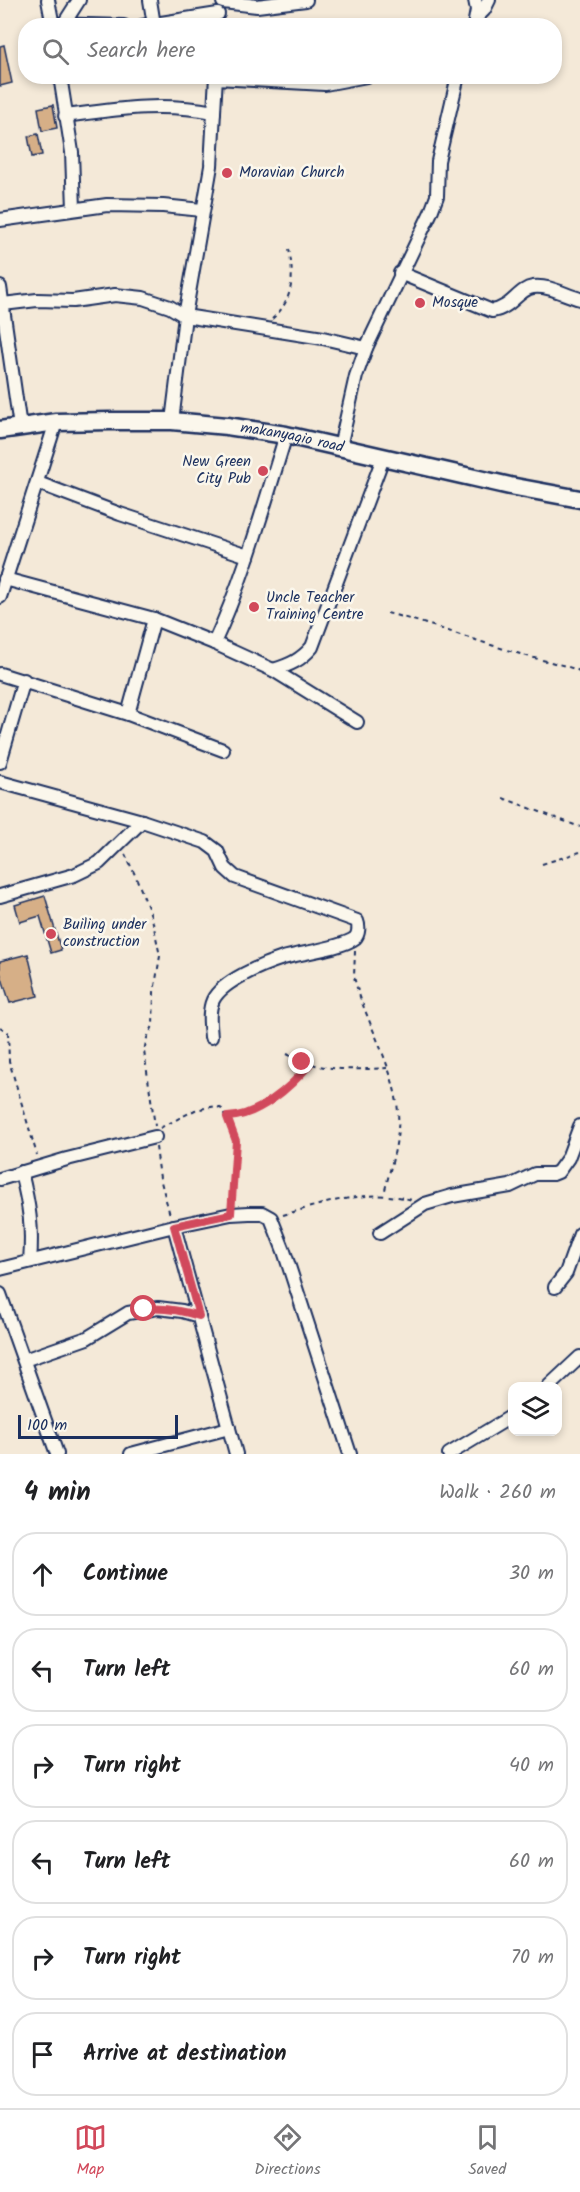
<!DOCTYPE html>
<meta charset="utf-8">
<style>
body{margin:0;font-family:Kalam,sans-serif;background:#f2f2f2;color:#202124}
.controls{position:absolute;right:18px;bottom:18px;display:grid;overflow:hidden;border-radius:12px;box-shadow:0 3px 9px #0003}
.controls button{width:54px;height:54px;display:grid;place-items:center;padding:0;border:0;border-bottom:2px solid #e0e0e0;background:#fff;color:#202124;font:30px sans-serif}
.scale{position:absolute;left:18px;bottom:15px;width:160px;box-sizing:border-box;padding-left:6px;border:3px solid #1b2f5e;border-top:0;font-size:16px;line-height:21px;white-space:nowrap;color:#1b2f5e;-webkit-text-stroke:4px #fbf7ec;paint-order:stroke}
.stop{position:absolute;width:18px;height:18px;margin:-14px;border:4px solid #d1495b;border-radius:50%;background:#fff}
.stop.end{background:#d1495b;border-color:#fff;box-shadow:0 2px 6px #0008}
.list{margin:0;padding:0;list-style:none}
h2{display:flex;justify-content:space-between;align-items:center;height:78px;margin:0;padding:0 24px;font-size:26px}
h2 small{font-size:20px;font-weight:400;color:#757577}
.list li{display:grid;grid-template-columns:39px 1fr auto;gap:18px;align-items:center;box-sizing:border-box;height:84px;margin:0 12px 12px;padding:0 12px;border:2px solid #e0e0e0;border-radius:24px}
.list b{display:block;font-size:22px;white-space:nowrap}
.list em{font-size:20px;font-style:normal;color:#757577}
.icon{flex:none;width:33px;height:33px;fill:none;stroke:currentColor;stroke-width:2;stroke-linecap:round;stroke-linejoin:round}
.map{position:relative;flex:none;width:580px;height:1454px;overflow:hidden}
.search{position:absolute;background:#fff;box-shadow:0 3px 9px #0003;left:18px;right:18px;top:18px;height:66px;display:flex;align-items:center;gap:15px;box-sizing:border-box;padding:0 21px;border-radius:24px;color:#757577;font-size:22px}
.sheet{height:654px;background:#fff}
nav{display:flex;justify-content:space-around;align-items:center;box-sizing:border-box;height:84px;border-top:2px solid #e0e0e0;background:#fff;font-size:16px;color:#757577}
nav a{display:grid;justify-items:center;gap:3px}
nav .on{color:#d1495b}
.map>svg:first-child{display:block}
</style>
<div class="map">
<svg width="580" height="1454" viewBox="0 0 580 1454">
<rect width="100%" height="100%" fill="#f4e9d8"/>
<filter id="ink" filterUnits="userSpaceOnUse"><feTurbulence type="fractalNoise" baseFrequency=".0167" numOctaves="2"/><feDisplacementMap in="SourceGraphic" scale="12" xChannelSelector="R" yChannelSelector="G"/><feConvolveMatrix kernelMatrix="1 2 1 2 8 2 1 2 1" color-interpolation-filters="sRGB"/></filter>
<g filter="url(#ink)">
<g fill="#d6af87" stroke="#1b2f5e" stroke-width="1.5">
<path d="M4,45l8,38 -12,3v-40z"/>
<path d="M53,105l4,23 -15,3 -4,-23z"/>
<path d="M38,134l4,21 -10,2 -4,-21z"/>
<path d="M45,896l16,54 -10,3 -11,-37 -20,6 -5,-17z"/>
<path d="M28,954l10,42 -28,7 -10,-31v-11z"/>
</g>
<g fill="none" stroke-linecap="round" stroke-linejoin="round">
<g stroke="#1b2f5e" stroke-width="16">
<g id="street">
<path d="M48,0l5,26"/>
<path d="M150,0l4,25"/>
<path d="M223,2l34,4 49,-6"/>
<path d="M476,18l8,-8 5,-10"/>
<path d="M52,24l72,2"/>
<path d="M63,25l16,-25"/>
<path d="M142,26l76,-12"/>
<path d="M474,26l3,-16 -2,-10"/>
<path d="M60,76l12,76 2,57"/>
<path d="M216,78l109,6 42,-8"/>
<path d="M65,116c53,-7 96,-14 149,-4"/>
<path d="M0,220l107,-15 56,1 39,4"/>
<path d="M400,273l92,38c20,-3 26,-22 41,-24 16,-2 32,8 47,12"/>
<path d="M0,287l20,140"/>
<path d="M3,304l34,-4 36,1 42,-6 28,3 27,9 15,9 138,22 43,10"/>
<path d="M172,421l13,-105 26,-150 5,-90"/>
<path d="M340,447l16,-71 10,-28 65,-136 6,-16 1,-35 20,-85"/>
<path d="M38,483l82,31 128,42"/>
<path d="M5,579l149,40 60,24 59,27 84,52"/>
<path d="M0,597l56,-175"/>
<path d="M214,643c31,-67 50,-138 72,-208"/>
<path d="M273,670c17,-5 28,-10 39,-23l71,-189"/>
<path d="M0,674l128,40 95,36"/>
<path d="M128,714l26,-95"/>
<path d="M0,762l24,-82"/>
<path d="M0,782l142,39 63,21 12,9 8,17 10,9 122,44c2,5 2,13 -2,17 -13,10 -55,15 -72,20 -19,6 -61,23 -70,42 -5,11 -3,25 -2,37"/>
<path d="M0,896l74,-21 25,-12 43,-42"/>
<path d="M21,1172c8,32 12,56 9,89"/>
<path d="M0,1179l67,-20 88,-22"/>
<path d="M174,1226l62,228"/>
<path d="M380,1233l45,-29 27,-8 58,-10 25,-12h18l5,-2 10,-14 12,-32"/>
<path d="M0,1269l174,-43 57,-12 18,-1h13l9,5 13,33 66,203"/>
<path d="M555,1287l11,-14 14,-39"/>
<path d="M0,1294l57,160"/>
<path d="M24,1360l63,-22 41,-25 30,-5 24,3 17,5"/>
<path d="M549,1386l31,-29"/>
<path d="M131,1454l98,-26"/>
<path d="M449,1454l63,-38"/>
</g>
</g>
<g stroke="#1b2f5e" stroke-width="21">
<g id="secondary">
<path id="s1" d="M0,430l56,-8 54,-1h62l55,5 59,9 224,51 70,13"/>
</g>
</g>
<g stroke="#1b2f5e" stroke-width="2" stroke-dasharray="4.5 4.5" stroke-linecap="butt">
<path d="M272,319c22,-19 22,-43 17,-70"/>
<path d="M387,613c44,11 86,27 130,40 21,7 43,10 63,18"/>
<path d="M503,798l77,29"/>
<path d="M125,854l11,23 16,41 8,38 -6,36 -1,34 -6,12 -3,13 11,75"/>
<path d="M542,864l38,-12"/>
<path d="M355,951l-1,26 3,11c14,45 45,93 41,142 -2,21 -9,43 -14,64"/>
<path d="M0,1027l8,5 1,29 28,94"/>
<path d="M287,1054c34,18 63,16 100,14"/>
<path d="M228,1117c29,0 64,-31 81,-52"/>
<path d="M160,1128l35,-18 21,-4 6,3 14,32 -4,63"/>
<path d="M156,1147l4,31 10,37"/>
<path d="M283,1215c43,-12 84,-27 129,-15"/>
</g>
<use href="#street" stroke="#fbf7ec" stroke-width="12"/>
<use href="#secondary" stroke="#fbf7ec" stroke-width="16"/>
</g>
</g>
<g fill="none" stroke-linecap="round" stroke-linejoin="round" filter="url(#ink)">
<path stroke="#d1495b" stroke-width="8" d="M144,1309c19,-2 36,1 55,7l-25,-90 57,-12 5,-73 -9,-24c30,0 64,-30 82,-52l-7,-3"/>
</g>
<g fill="#d1495b" stroke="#fbf7ec" stroke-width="2">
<circle cx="227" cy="173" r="6"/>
<circle cx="420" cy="303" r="6"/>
<circle cx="263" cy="471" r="6"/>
<circle cx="254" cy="607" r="6"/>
<circle cx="51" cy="934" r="6"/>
</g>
<g text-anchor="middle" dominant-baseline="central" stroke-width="5" stroke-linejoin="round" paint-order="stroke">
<g font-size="15" fill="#1b2f5e" stroke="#fbf7ec" text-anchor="start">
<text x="239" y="173">Moravian Church</text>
<text x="432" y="303">Mosque</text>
<text x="251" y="462" text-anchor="end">New Green<tspan x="251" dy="17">City Pub</tspan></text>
<text x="266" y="598">Uncle Teacher<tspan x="266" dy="17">Training Centre</tspan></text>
<text x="63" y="925">Builing under<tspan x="63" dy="17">construction</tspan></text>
</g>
<g font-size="15" fill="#1b2f5e" stroke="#fbf7ec">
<text stroke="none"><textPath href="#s1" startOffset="294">makanyagio road</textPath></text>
</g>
</g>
</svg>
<div class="controls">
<button><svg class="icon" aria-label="layers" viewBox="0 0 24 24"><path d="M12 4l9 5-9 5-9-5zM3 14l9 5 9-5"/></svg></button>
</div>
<div class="scale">100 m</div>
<div class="stop" style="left:144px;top:1309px"></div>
<div class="stop end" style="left:302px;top:1062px"></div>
<div class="search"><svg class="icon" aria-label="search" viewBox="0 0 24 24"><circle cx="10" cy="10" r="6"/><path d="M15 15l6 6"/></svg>Search here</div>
</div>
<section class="sheet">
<h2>4 min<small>Walk · 260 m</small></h2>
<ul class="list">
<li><svg class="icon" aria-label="ahead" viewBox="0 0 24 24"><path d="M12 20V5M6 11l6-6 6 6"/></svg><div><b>Continue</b></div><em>30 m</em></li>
<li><svg class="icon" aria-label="left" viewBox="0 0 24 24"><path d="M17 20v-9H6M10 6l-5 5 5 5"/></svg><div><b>Turn left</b></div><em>60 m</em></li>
<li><svg class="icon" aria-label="right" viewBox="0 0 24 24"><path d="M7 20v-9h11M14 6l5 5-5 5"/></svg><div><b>Turn right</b></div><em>40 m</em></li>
<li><svg class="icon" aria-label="left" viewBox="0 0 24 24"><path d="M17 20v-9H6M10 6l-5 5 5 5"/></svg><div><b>Turn left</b></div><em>60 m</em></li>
<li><svg class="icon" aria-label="right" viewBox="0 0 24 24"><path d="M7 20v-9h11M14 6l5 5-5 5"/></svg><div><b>Turn right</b></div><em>70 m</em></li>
<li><svg class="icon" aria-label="arrive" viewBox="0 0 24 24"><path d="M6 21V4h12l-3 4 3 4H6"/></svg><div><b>Arrive at destination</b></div></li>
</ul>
</section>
<nav>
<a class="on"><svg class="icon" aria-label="map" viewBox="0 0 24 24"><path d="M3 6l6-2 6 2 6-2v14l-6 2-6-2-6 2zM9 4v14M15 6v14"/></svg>Map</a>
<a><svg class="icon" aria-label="directions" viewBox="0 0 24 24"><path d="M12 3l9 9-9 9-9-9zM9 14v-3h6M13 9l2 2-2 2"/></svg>Directions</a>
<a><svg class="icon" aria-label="saved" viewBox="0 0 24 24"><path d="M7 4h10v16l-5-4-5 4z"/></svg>Saved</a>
</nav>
